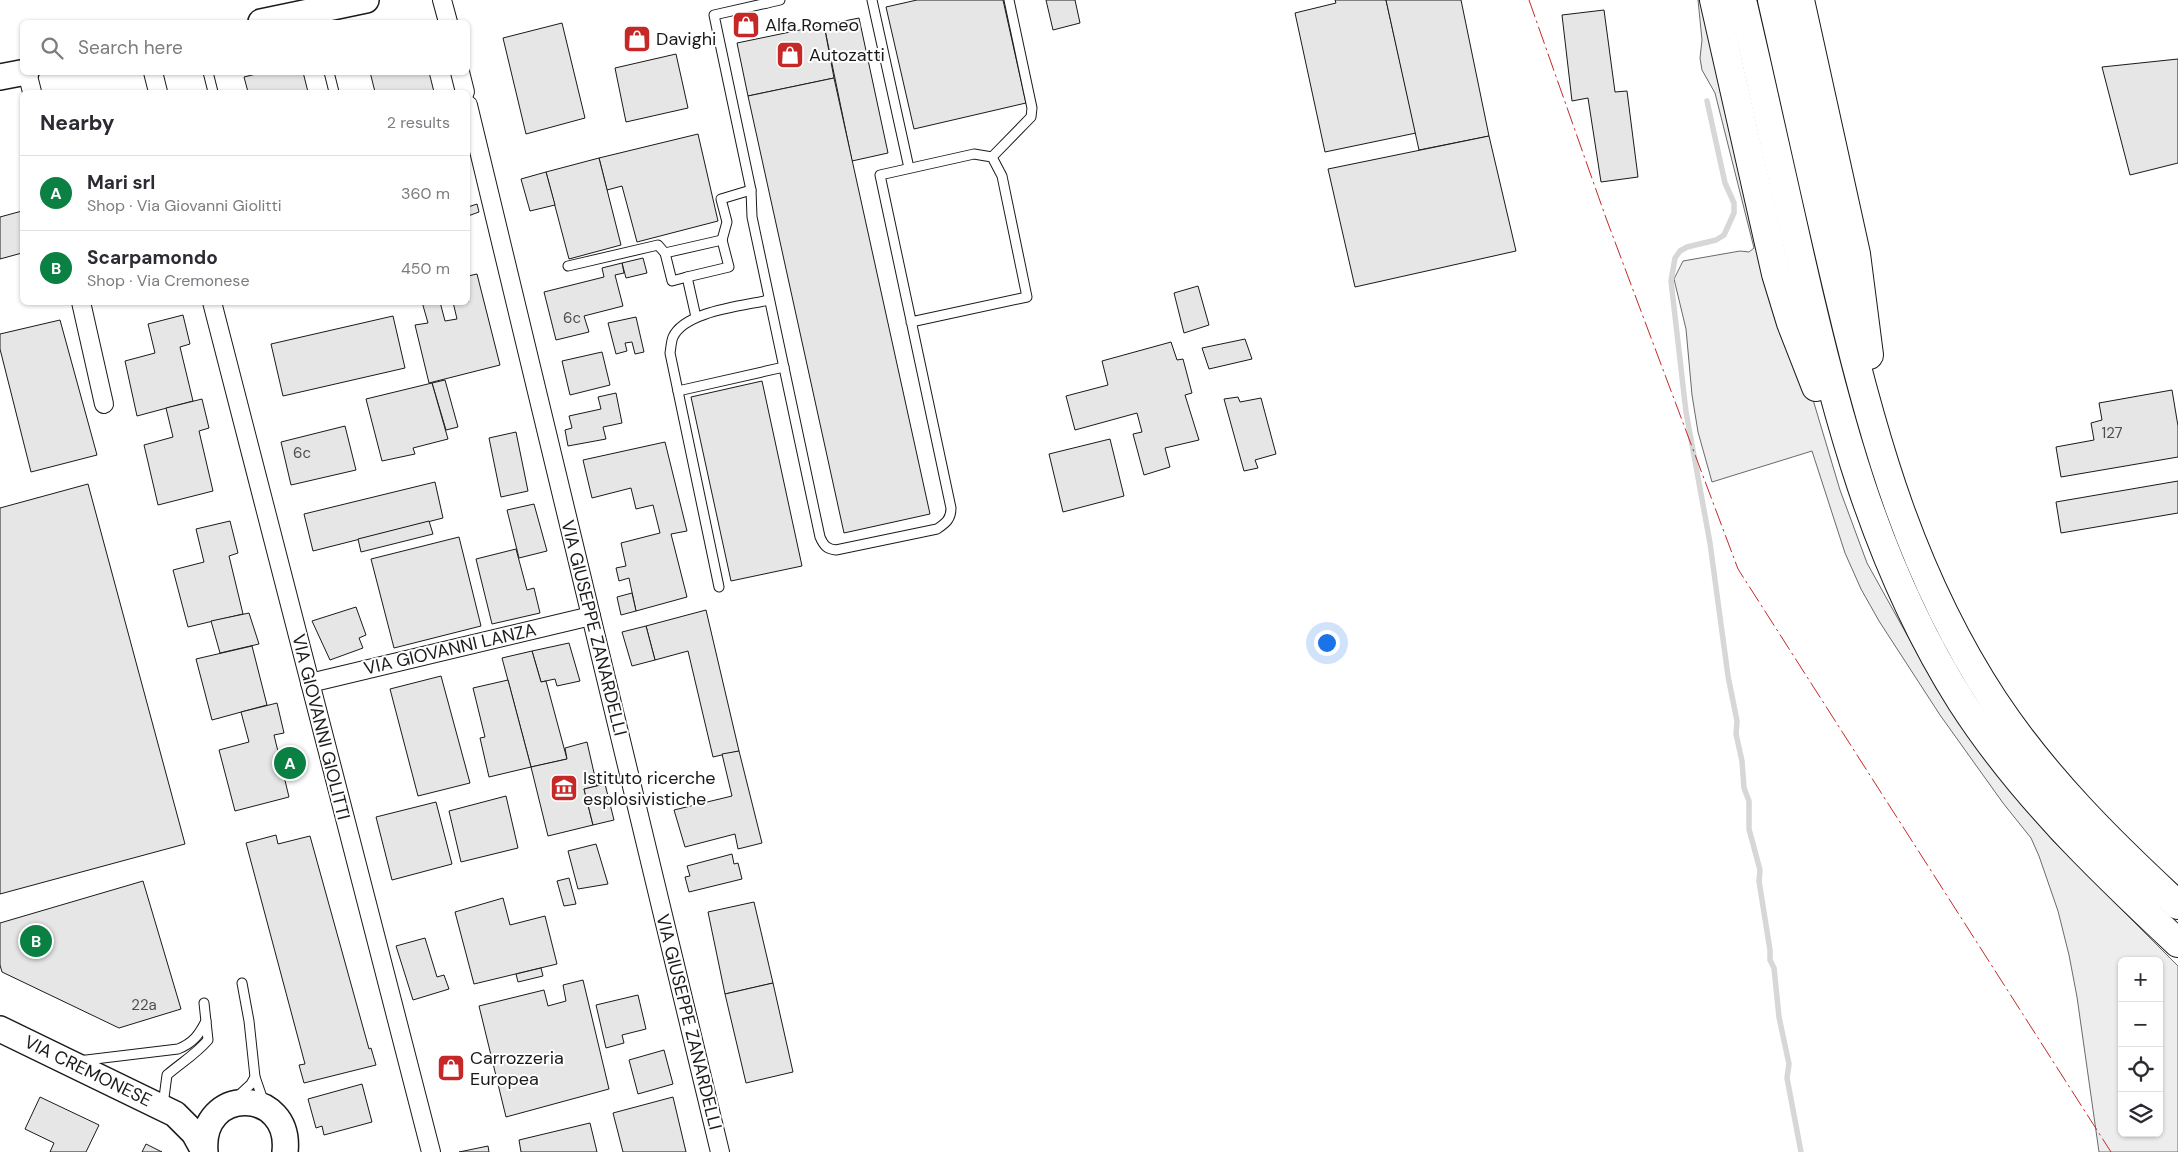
<!DOCTYPE html>
<meta charset="utf-8">
<style>
body{margin:0;font-family:"DM Sans",sans-serif;background:#f2f2f3;color:#2b2b33}
.controls{position:absolute;right:15px;bottom:15px;display:grid;overflow:hidden;border-radius:8px;box-shadow:0 1px 4px #0004}
.controls button{width:45px;height:45px;display:grid;place-items:center;padding:0;border:0;border-bottom:1px solid #e1e1e2;background:#fff;color:#2b2b33;font:25px sans-serif}
.you{position:absolute;left:1326px;top:642px;width:18px;height:18px;margin:-12px;border:4px solid #fff;border-radius:50%;background:#1a73e8;box-shadow:0 0 0 8px #1a73e833}
.badge{display:grid;place-items:center;width:32px;height:32px;border-radius:50%;background:#0b8043;color:#fff;font-size:16px;font-weight:700}
.pin{position:absolute;translate:-50% -50%;border:2px solid #fff;box-shadow:0 1px 5px #0006}
.list{margin:0;padding:0;list-style:none}
h2{display:flex;justify-content:space-between;align-items:center;height:65px;margin:0;padding:0 20px;font-size:21px}
h2 small{font-size:16px;font-weight:400;color:#7c7c81}
.list li{display:grid;grid-template-columns:32px 1fr auto;gap:15px;align-items:center;box-sizing:border-box;height:75px;padding:0 20px;border-top:1px solid #e1e1e2}
.list b{display:block;font-size:19px;white-space:nowrap}
.list p{margin:0;font-size:16px;white-space:nowrap;color:#7c7c81}
.list em{font-size:16px;font-style:normal;color:#7c7c81}
.icon{flex:none;width:28px;height:28px;fill:none;stroke:currentColor;stroke-width:2;stroke-linecap:round;stroke-linejoin:round}
.map{position:relative;flex:none;width:2178px;height:1152px;overflow:hidden}
.search{position:absolute;background:#fff;box-shadow:0 1px 4px #0004;left:20px;top:20px;width:450px;height:55px;display:flex;align-items:center;gap:12px;box-sizing:border-box;padding:0 18px;border-radius:8px;color:#7c7c81;font-size:19px}
.panel{position:absolute;background:#fff;box-shadow:0 1px 4px #0004;left:20px;top:90px;width:450px;height:215px;border-radius:8px}
.map>svg:first-child{display:block}
</style>
<div class="map">
<svg width="2178" height="1152" viewBox="0 0 2178 1152">
<rect width="100%" height="100%" fill="#fff"/>
<path fill="#ededed" stroke="#6a6a6a" fill-rule="evenodd" d="M1698,0h7l106,393 29,97 27,73 70,126 55,80 61,72 125,125v186h-79l-22,-155 -8,-42 -11,-44 -19,-55 -8,-18 -28,-35 -63,-88 -61,-94 -18,-32 -16,-36 -33,-102 -100,31 -14,-50 -6,-37 -6,-66 -12,-50 9,-18 57,-10 9,1 5,-4 -39,-155 -13,-23 -2,-12 2,-18zM2122,961h37v172h-37z"/>
<g fill="none" stroke-linecap="round" stroke-linejoin="round">
<path stroke="#d7d7d7" stroke-width="5.5" d="M1707,101l18,82 9,20v10l-10,22 -8,5 -29,7 -7,4 -5,7 -4,23 15,131 24,131 18,133 9,45 -1,13 6,27 2,27 5,13v28l11,41 -1,11 11,69v10l4,8 5,49 10,47 -2,14 14,74"/>
</g>
<g fill="#e6e6e6" stroke="#1a1a1a">
<path d="M917,0h86l23,103 -112,26 -28,-122z"/>
<path d="M1046,0h29l5,23 -27,7z"/>
<path d="M1335,0h51l30,133 -91,19 -30,-139 41,-10z"/>
<path d="M1386,0h75l28,136 -70,14z"/>
<path d="M1604,10l11,82 12,-1 11,86 -37,5 -13,-84 -16,3 -10,-86z"/>
<path d="M859,18l29,135 -36,8 -28,-136z"/>
<path d="M562,23l23,95 -59,16 -23,-96z"/>
<path d="M824,25l10,53 -86,18 -11,-53z"/>
<path d="M676,54l12,54 -62,14 -11,-54z"/>
<path d="M2178,59v104l-48,12 -28,-108z"/>
<path d="M264,72h39l5,20h-60l-4,-15z"/>
<path d="M370,72h59l5,20h-59z"/>
<path d="M834,78l96,436 -86,19 -96,-437z"/>
<path d="M698,134l20,87 -81,21 -15,-56 -15,4 -8,-32z"/>
<path d="M1489,136l27,115 -161,36 -27,-118z"/>
<path d="M599,158l22,87 -52,14 -23,-87z"/>
<path d="M546,172l9,33 -25,6 -9,-32z"/>
<path d="M477,204l2,8 -11,4v-9z"/>
<path d="M22,211v42l-22,6v-42z"/>
<path d="M643,258l4,15 -21,5 -4,-15z"/>
<path d="M622,263l2,10 -9,2 8,31 -39,10 5,16 -33,8 -12,-48 60,-15 -2,-9z"/>
<path d="M477,274l23,91 -71,18 -14,-58 13,-2 -6,-21h18l5,19 12,-2 -4,-17h15v-26z"/>
<path d="M1198,286l11,39 -25,8 -10,-40z"/>
<path d="M183,315l7,29 -10,3 13,54 -56,15 -12,-55 30,-8 -7,-29z"/>
<path d="M393,316l12,52 -122,28 -12,-52z"/>
<path d="M636,317l8,35 -9,2 -3,-12 -7,1 2,8 -11,3 -8,-31z"/>
<path d="M60,320l37,135 -66,17 -31,-123v-15z"/>
<path d="M1245,339l7,20 -43,10 -7,-21z"/>
<path d="M1171,342l6,18 6,-1 9,34 -7,2 14,45 -34,8 5,19 -26,8 -11,-41 9,-2 -5,-19 -62,17 -9,-34 42,-11 -6,-24z"/>
<path d="M602,352l8,33 -40,10 -8,-34z"/>
<path d="M445,380l13,47 -12,3 -14,-47z"/>
<path d="M762,381l40,185 -71,15 -40,-184z"/>
<path d="M432,383l16,56 -35,9 2,6 -33,7 -16,-62z"/>
<path d="M2172,390l6,36v31l-117,20 -5,-30 38,-7 -3,-17 11,-3 -3,-17z"/>
<path d="M616,393l6,30 -19,4 3,12 -38,7 -3,-16 7,-2 -3,-12 32,-7 -3,-12z"/>
<path d="M1238,397l2,5 21,-4 15,56 -21,6 3,8 -14,3 -20,-72z"/>
<path d="M202,399l7,29 -10,3 14,60 -55,14 -14,-60 29,-8 -7,-29z"/>
<path d="M345,426l11,44 -65,15 -10,-43z"/>
<path d="M516,432l12,59 -27,6 -12,-59z"/>
<path d="M1110,439l14,57 -61,16 -14,-58z"/>
<path d="M665,442l22,89 -16,3 16,63 -51,14 -7,-33 -10,3 -3,-13 10,-2 -5,-23 39,-10 -7,-28 -17,4 -5,-21 -39,10 -9,-38z"/>
<path d="M2178,481v32l-117,20 -5,-31z"/>
<path d="M435,482l8,36 -130,33 -9,-37z"/>
<path d="M88,484l97,360 -185,50v-386z"/>
<path d="M534,504l13,47 -28,7 -12,-48z"/>
<path d="M230,521l8,32 -9,3 14,58 -55,13 -15,-57 31,-8 -8,-33z"/>
<path d="M429,521l4,13 -72,18 -3,-13z"/>
<path d="M459,537l22,89 -87,22 -23,-89z"/>
<path d="M516,549l11,41 7,-2 6,25 -48,11 -16,-65z"/>
<path d="M632,593l4,18 -15,4 -4,-18z"/>
<path d="M356,607l10,28 -7,3 4,10 -33,12 -18,-39z"/>
<path d="M706,610l33,141 -26,6 -25,-106 -33,9 -9,-34z"/>
<path d="M249,613l10,31 -39,9 -9,-32z"/>
<path d="M646,626l9,34 -23,6 -10,-34z"/>
<path d="M569,643l11,38 -23,5 -2,-7 -14,3 -9,-31z"/>
<path d="M252,646l15,59 -55,15 -16,-61z"/>
<path d="M532,651l9,31 5,-1 21,78 -36,8 -29,-109z"/>
<path d="M441,676l29,107 -52,13 -28,-107z"/>
<path d="M508,680l23,87 -42,10 -9,-39 5,-1 -12,-49z"/>
<path d="M277,703l7,30 -10,2 15,62 -54,14 -16,-61 30,-8 -8,-30z"/>
<path d="M587,742l10,44 -13,3 9,36 -45,11 -17,-69 36,-8 -2,-11z"/>
<path d="M739,751l23,92 -24,6 -3,-15 -50,13 -11,-37 58,-14 -10,-42z"/>
<path d="M605,784l9,36 -21,5 -9,-36z"/>
<path d="M506,796l12,52 -57,14 -12,-51z"/>
<path d="M436,802l16,62 -60,16 -16,-63z"/>
<path d="M276,835l2,9 32,-8 59,213 2,-1 5,17 -72,18 -5,-18 6,-1 -59,-221z"/>
<path d="M596,844l12,40 -30,5 -10,-38z"/>
<path d="M732,854l2,10 4,-1 4,16 -53,13 -4,-15 5,-1 -3,-10z"/>
<path d="M569,878l7,26 -12,2 -7,-25z"/>
<path d="M143,881l38,128 -62,19 -117,-56 -2,-7v-42z"/>
<path d="M503,898l7,27 35,-9 12,48 -83,20 -19,-72z"/>
<path d="M754,902l19,81 -48,11 -17,-82z"/>
<path d="M425,938l12,39 7,-2 5,14 -36,11 -17,-54z"/>
<path d="M541,968l2,8 -25,6 -2,-8z"/>
<path d="M583,980l26,109 -103,28 -27,-111 65,-16 4,16 18,-5 -3,-16z"/>
<path d="M773,983l20,89 -47,11 -21,-89z"/>
<path d="M638,995l8,34 -24,6 2,8 -18,5 -10,-43z"/>
<path d="M664,1050l9,34 -35,10 -9,-34z"/>
<path d="M362,1084l10,38 -48,13 -2,-9 -6,2 -8,-29z"/>
<path d="M40,1097l59,28 -13,27h-36l4,-9 -29,-14z"/>
<path d="M673,1097l13,55h-63l-10,-39z"/>
<path d="M590,1123l7,29h-76l-2,-12z"/>
<path d="M146,1144l16,8h-20z"/>
<path d="M488,1146l1,6h-30z"/>
</g>
<g fill="none" stroke-linecap="round" stroke-linejoin="round">
<g stroke="#1a1a1a" stroke-width="11">
<g id="lane">
<path d="M767,0v3l13,-3"/>
<path d="M872,0l37,168"/>
<path d="M767,3l-53,12 37,175 1,27 68,320c4,9 7,12 16,13l101,-21c9,-6 14,-10 14,-21l-71,-333 94,-21 18,3 10,19 25,121 -116,25"/>
<path d="M208,72l5,20"/>
<path d="M329,72l5,20"/>
<path d="M992,157l39,-40 1,-9 -23,-108"/>
<path d="M722,240l5,-18 -6,-23 30,-9"/>
<path d="M665,253l7,28 15,-4"/>
<path d="M568,266l90,-21 7,8 57,-13 7,27 -42,10 9,40"/>
<path d="M678,391l106,-24"/>
<path d="M719,587l-49,-234c1,-5 1,-11 3,-16 12,-26 70,-31 96,-37"/>
<path d="M242,983l7,38 6,56"/>
<path d="M78,1061l100,-12c15,-6 21,-14 28,-28"/>
<path d="M236,1098l15,-14 4,-7 9,26"/>
<path d="M163,1105l4,-30c14,-12 29,-21 41,-35l-4,-37"/>
</g>
</g>
<g stroke="#1a1a1a" stroke-width="20">
<g id="street">
<path d="M442,0l6,22"/>
<path d="M27,72l5,20"/>
<path d="M153,72l5,20"/>
<path d="M460,72l5,20"/>
<path d="M468,105l252,1047"/>
<path d="M81,302l23,102"/>
<path d="M212,302l219,850"/>
<path d="M310,683l281,-67"/>
</g>
</g>
<g stroke="#1a1a1a" stroke-width="28">
<g id="secondary">
<path d="M261,22l105,-22"/>
<path d="M0,77l26,-5"/>
<path d="M0,1029l175,85 19,19 10,18"/>
<path d="M205,1152c-6,-67 87,-65 80,0"/>
</g>
</g>
<g stroke="#1a1a1a" stroke-width="30">
<g id="highway">
<path d="M1714,0l62,274 15,49 25,64"/>
<path d="M1742,0c20,85 38,170 58,256 35,155 75,309 161,445 59,92 137,167 217,242"/>
<path d="M1772,0c23,100 44,199 68,299 34,143 72,277 154,402 51,77 117,142 184,204"/>
<path d="M1800,0l56,254 13,101"/>
</g>
</g>
<use href="#lane" stroke="#fff" stroke-width="9"/>
<use href="#street" stroke="#fff" stroke-width="18"/>
<use href="#secondary" stroke="#fff" stroke-width="25"/>
<use href="#highway" stroke="#fff" stroke-width="28"/>
<path stroke="#c62828" stroke-width="1" stroke-dasharray="18 4 2.5 4" stroke-linecap="butt" d="M1529,0l77,218 132,351 373,583"/>
</g>
<defs>
<g id="shop-square" transform="scale(1.4375)"><rect x="-9" y="-9" width="18" height="18" rx="4" fill="#c62828" stroke="#fff"/><path d="M-5-2.5h2.3a2.7 3.5 0 0 1 5.4 0H5L5.5 6h-11ZM-1.5-2.5h3a1.5 2.3 0 0 0-3 0Z" fill="#fff"/></g>
<g id="museum-square" transform="scale(1.4375)"><rect x="-9" y="-9" width="18" height="18" rx="4" fill="#c62828" stroke="#fff"/><path d="M0-6L6-3V-2H-6V-3ZM-5-1h2V3h-2ZM-1-1h2V3h-2ZM3-1h2V3H3ZM-6 4H6V6H-6Z" fill="#fff"/></g>
</defs>
<g fill-rule="evenodd">
<use href="#shop-square" x="746" y="25"/>
<use href="#shop-square" x="637" y="39"/>
<use href="#shop-square" x="790" y="55"/>
<use href="#museum-square" x="564" y="788"/>
<use href="#shop-square" x="451" y="1068"/>
</g>
<g text-anchor="middle" dominant-baseline="central" stroke-width="4" stroke-linejoin="round" paint-order="stroke">
<g font-size="15" fill="#4d4d4d">
<text x="572" y="318">6c</text>
<text x="2112" y="433">127</text>
<text x="302" y="453">6c</text>
<text x="144" y="1005">22a</text>
</g>
<g font-size="18" fill="#1a1a1a" stroke="#fff" text-anchor="start">
<text x="765" y="25">Alfa Romeo</text>
<text x="656" y="39">Davighi</text>
<text x="809" y="55">Autozatti</text>
<text x="583" y="778">Istituto ricerche<tspan x="583" dy="21">esplosivistiche</tspan></text>
<text x="470" y="1058">Carrozzeria<tspan x="470" dy="21">Europea</tspan></text>
</g>
<g font-size="18" fill="#1a1a1a" stroke="#fff">
<text transform="translate(594 628) rotate(76)">VIA GIUSEPPE ZANARDELLI</text>
<text transform="translate(450 649) rotate(-13)">VIA GIOVANNI LANZA</text>
<text transform="translate(321 727) rotate(76)">VIA GIOVANNI GIOLITTI</text>
<text transform="translate(689 1022) rotate(76)">VIA GIUSEPPE ZANARDELLI</text>
<text transform="translate(88 1071) rotate(26)">VIA CREMONESE</text>
</g>
</g>
</svg>
<div class="controls">
<button>+</button>
<button>−</button>
<button><svg class="icon" aria-label="locate" viewBox="0 0 24 24"><circle cx="12" cy="12" r="6"/><path d="M12 2v4M12 18v4M2 12h4M18 12h4"/></svg></button>
<button><svg class="icon" aria-label="layers" viewBox="0 0 24 24"><path d="M12 4l9 5-9 5-9-5zM3 14l9 5 9-5"/></svg></button>
</div>
<div class="you"></div>
<div class="pin badge" style="left:290px;top:763px">A</div>
<div class="pin badge" style="left:36px;top:941px">B</div>
<div class="search"><svg class="icon" aria-label="search" viewBox="0 0 24 24"><circle cx="10" cy="10" r="6"/><path d="M15 15l6 6"/></svg>Search here</div>
<section class="panel">
<h2>Nearby<small>2 results</small></h2>
<ul class="list">
<li><span class="badge">A</span><div><b>Mari srl</b><p>Shop · Via Giovanni Giolitti</p></div><em>360 m</em></li>
<li><span class="badge">B</span><div><b>Scarpamondo</b><p>Shop · Via Cremonese</p></div><em>450 m</em></li>
</ul>
</section>
</div>
